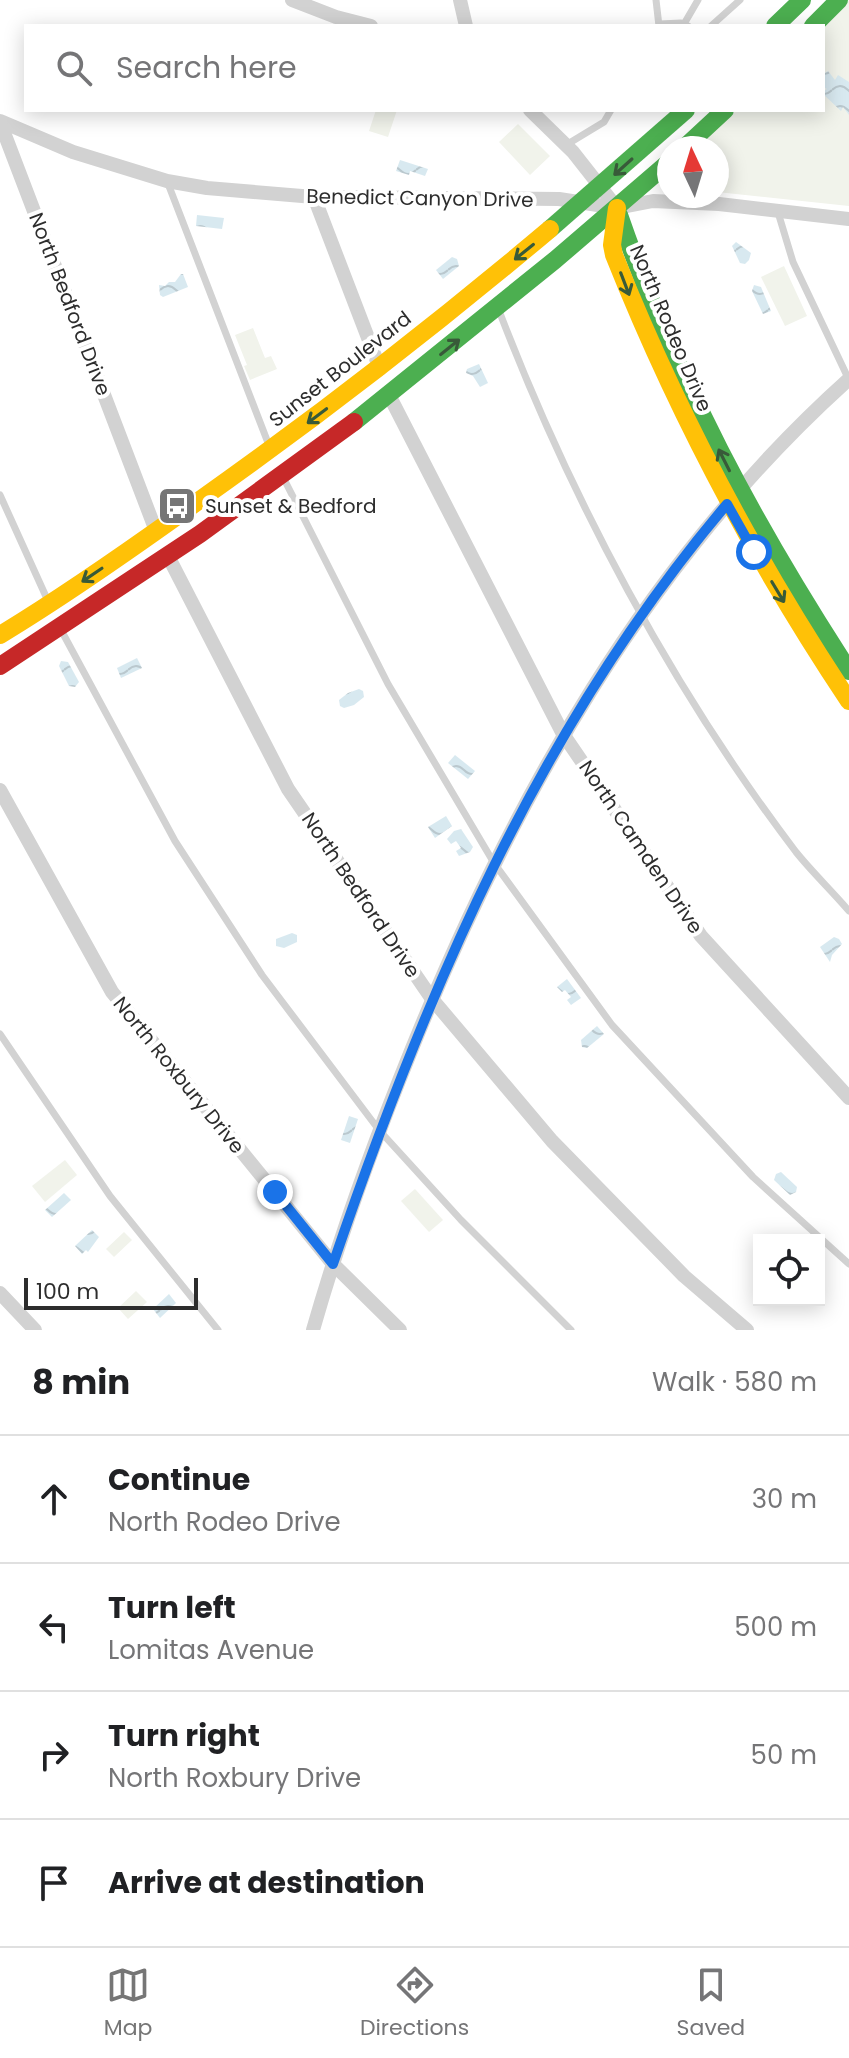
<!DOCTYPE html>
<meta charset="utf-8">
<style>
body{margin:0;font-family:Poppins,sans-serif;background:#f2f2f2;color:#202124}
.controls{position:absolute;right:24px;bottom:24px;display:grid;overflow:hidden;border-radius:0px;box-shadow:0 4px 20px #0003}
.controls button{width:72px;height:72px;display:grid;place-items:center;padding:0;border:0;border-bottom:2px solid #e0e0e0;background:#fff;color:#202124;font:40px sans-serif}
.compass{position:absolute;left:657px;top:136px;width:72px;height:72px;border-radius:50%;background:#fff;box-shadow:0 4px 20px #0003;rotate:356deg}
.scale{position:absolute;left:24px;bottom:20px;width:174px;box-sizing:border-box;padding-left:8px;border:4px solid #2d2d2d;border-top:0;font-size:22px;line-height:28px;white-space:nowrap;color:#2d2d2d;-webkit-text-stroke:6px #fff;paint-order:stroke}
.stop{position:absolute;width:24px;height:24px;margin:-18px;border:6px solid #1a73e8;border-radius:50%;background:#fff}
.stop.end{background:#1a73e8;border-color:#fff;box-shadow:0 2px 8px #0008}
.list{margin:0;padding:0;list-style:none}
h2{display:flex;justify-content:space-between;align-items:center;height:104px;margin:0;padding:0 32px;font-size:34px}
h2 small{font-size:26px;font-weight:400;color:#757577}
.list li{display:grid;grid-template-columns:52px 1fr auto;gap:24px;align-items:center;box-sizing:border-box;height:128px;padding:0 32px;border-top:2px solid #e0e0e0}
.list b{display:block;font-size:30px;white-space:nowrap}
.list p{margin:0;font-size:26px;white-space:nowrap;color:#757577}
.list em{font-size:26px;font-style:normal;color:#757577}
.icon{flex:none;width:44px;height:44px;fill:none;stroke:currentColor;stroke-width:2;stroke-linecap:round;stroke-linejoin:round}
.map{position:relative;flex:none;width:849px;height:1330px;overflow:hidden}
.search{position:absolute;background:#fff;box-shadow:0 4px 20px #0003;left:24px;right:24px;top:24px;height:88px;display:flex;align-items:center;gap:20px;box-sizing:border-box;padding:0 28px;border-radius:0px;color:#757577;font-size:30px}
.sheet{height:616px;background:#fff}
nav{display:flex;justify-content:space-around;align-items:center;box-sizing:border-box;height:112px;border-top:2px solid #e0e0e0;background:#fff;font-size:22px;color:#757577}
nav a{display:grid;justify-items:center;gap:4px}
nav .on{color:#767676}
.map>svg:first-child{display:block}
</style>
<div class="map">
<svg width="849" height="1330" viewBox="0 0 849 1330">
<defs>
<pattern id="water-waves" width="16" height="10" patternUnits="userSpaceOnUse" patternTransform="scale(2)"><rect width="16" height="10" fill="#d8e9f0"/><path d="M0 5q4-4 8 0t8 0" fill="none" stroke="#bac8ce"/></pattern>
</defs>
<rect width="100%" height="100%" fill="#fff"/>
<g fill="#f1f3eb">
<path d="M849,0v206l-132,-14v-44h-22l42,-38h86v-84z"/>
<path d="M376,110h21l-9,27 -19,-6z"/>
<path d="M518,124l32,32 -20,19 -31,-33z"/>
<path d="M784,266l23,50 -22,10 -24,-49z"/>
<path d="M253,328l12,30 6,-2 6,13 -27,11 -6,-14 3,-1 -12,-30z"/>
<path d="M65,1160l12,15 -32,27 -13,-16z"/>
<path d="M415,1189l28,31 -14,12 -28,-31z"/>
<path d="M124,1232l8,8 -18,17 -8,-8z"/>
<path d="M136,1291l11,11 -19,17 -10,-11z"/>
</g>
<g fill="url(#water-waves)">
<path d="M828,71l7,9 3,-5 11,7v33l-6,-8 -2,4 -18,-17v-3l4,-2 -4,-2v-13z"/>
<path d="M400,160l28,9 -3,7 -15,-5 -1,4 -13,-4z"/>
<path d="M197,215l27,3 -2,11 -26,-3z"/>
<path d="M736,242l15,11 -2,7 -4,4 -5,-1 -8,-17z"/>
<path d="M452,257l5,2 2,7 -16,13 -7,-9z"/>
<path d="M181,274h2l5,13 -25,10 -3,-2 -1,-10 6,1 4,-4h6z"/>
<path d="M754,285l7,2 10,24 -8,3 -11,-23z"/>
<path d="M479,364l9,19 -8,4 -7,-11 -7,-3 1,-4z"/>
<path d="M137,658l5,10 -21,10 -4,-10z"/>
<path d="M61,661l7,1 11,20 -4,5 -6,-1 -10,-20z"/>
<path d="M359,689l4,2 1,6 -10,8 -10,3 -4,-2 -1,-6 9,-7z"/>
<path d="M455,755l20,16 -7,8 -20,-16z"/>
<path d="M446,816l6,10 -17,12 -7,-11z"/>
<path d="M461,829l12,18 -3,5 -11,4 -3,-5 5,-3 -5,-7 -5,3 -4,-5 7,-8z"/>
<path d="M292,933l5,2v7l-13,6 -8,-2v-7z"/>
<path d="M834,937l5,2 3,5 -10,11 -2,7 -10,-15z"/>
<path d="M567,979l14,19 -10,7 -4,-5 4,-3 -6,-7 -3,2 -5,-5z"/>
<path d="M597,1026l7,8 -17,14 -5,-1 -1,-7z"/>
<path d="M349,1116l9,3 -8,24 -9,-3z"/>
<path d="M781,1172l16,15 -1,5 -6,3 -16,-15 2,-6z"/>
<path d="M64,1193l7,7 -19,17 -7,-7z"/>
<path d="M92,1230l7,7 -11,15 -2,-2 -4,4 -7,-8z"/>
<path d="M169,1294l7,9 -16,15 -7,-9z"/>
</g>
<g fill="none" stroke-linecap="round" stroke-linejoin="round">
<g stroke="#d2d2d2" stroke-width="7">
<path d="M656,0l3,26"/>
<path d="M660,24l21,-1 7,3"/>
<path d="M684,24l14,-24"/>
<path d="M711,26l29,-26"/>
<path d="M566,145l38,-23 7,-12"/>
<path d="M167,181l103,267"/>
<path d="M777,209l16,53 56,118"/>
<path d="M498,308c73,191 174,381 298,544 16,20 36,39 53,59"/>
<path d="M283,477l105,207 106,179 118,162 141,152 96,87"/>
<path d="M0,495l48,106"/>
<path d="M60,628l115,213 87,134 117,155 82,90 110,110"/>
<path d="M0,1034l110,162 108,134"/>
</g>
<g stroke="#d2d2d2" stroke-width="14">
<path d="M292,0l44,17 35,9"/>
<path d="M460,0l6,26"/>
<path d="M530,110l43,42 44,56"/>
<path d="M0,121l73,31 94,29 40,7 107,9 245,2 58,9 36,-7 66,3 130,15"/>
<path d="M0,122l156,409"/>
<path d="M314,197l66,172"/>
<path d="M389,395l174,339 138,202 148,162"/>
<path d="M168,556l120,233 144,210 120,142 132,135 63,54"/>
<path d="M0,790l112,202 221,272 67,66"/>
<path d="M0,1293l35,37"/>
<path d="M313,1330c27,-95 61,-188 98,-279 101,-250 235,-490 438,-672"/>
</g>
<g stroke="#4caf50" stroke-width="18">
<path d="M775,26l27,-26"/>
<path d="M813,26l26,-26"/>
<path d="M684,148l41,-38"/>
<path d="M619,215c57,165 135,310 230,456"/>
<path d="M550,229l136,-119"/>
<path d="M354,422l201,-162 114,-98"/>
</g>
<g stroke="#ffc107" stroke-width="18">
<path d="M617,208l-5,37 2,10c63,158 141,305 235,446"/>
<path d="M0,635c68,-41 133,-87 197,-133 122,-86 239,-177 353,-273"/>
</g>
<path stroke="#c62828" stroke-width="18" d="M0,666l200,-132 154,-112"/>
</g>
<defs><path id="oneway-shaft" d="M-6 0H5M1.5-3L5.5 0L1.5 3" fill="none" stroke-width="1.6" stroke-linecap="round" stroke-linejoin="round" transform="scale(2)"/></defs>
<g stroke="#385a39">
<use href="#oneway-shaft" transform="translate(623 167) rotate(138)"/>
<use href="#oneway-shaft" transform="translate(524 252) rotate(141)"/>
<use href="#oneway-shaft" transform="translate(625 284) rotate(69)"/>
<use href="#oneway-shaft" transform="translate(450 347) rotate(-39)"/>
<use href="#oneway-shaft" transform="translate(317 416) rotate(143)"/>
<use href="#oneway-shaft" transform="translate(724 460) rotate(-117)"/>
<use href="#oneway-shaft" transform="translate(92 575) rotate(146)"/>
<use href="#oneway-shaft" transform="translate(778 592) rotate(59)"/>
</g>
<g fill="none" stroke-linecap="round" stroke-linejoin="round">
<path stroke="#1a73e8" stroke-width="10" d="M275,1192l58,72c93,-272 206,-538 394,-760l27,48"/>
</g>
<defs>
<g id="bus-square" transform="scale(2)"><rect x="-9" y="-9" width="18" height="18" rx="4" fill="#767676" stroke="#fff"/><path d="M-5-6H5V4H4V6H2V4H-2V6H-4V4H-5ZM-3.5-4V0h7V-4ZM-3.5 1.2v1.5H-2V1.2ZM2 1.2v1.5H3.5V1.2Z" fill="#fff"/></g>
</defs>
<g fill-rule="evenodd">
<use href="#bus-square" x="177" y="506"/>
</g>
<g text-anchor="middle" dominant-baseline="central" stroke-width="8" stroke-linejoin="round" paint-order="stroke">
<g font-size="20" fill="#2d2d2d" stroke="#fff">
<text transform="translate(420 198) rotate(1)">Benedict Canyon Drive</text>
<text transform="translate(70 304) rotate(69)">North Bedford Drive</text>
<text transform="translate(671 328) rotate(67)">North Rodeo Drive</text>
<text transform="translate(340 369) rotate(-38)">Sunset Boulevard</text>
<text transform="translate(641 847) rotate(56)">North Camden Drive</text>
<text transform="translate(361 895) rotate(56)">North Bedford Drive</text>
<text transform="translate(179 1075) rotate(51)">North Roxbury Drive</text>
</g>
<g font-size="20" fill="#2d2d2d" stroke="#fff" text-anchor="start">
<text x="205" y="506">Sunset &amp; Bedford</text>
</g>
</g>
</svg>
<div class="controls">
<button><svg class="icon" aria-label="locate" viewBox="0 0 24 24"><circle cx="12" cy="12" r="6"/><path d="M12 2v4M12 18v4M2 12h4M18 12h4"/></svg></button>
</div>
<svg class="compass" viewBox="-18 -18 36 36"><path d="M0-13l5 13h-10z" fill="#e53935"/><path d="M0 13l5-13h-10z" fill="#757577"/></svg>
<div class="scale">100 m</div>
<div class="stop" style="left:754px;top:552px"></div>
<div class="stop end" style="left:275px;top:1192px"></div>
<div class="search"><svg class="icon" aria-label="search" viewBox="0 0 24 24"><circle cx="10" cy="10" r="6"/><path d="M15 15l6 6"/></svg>Search here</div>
</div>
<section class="sheet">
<h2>8 min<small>Walk · 580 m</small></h2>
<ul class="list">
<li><svg class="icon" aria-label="ahead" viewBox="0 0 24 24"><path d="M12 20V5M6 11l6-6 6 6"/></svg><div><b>Continue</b><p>North Rodeo Drive</p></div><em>30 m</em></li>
<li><svg class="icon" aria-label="left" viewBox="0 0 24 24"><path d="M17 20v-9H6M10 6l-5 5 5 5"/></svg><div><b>Turn left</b><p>Lomitas Avenue</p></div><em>500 m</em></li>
<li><svg class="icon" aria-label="right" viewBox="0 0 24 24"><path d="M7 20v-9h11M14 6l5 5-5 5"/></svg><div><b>Turn right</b><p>North Roxbury Drive</p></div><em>50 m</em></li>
<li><svg class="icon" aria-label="arrive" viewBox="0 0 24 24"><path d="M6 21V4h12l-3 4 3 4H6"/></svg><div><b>Arrive at destination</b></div></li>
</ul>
</section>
<nav>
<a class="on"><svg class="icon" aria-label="map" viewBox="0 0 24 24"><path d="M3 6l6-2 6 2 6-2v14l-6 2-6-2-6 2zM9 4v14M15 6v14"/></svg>Map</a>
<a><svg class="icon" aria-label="directions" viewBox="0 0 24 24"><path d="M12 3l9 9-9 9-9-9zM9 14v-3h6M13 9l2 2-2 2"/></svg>Directions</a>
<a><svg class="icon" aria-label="saved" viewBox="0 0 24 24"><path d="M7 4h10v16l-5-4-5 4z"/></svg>Saved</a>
</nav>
